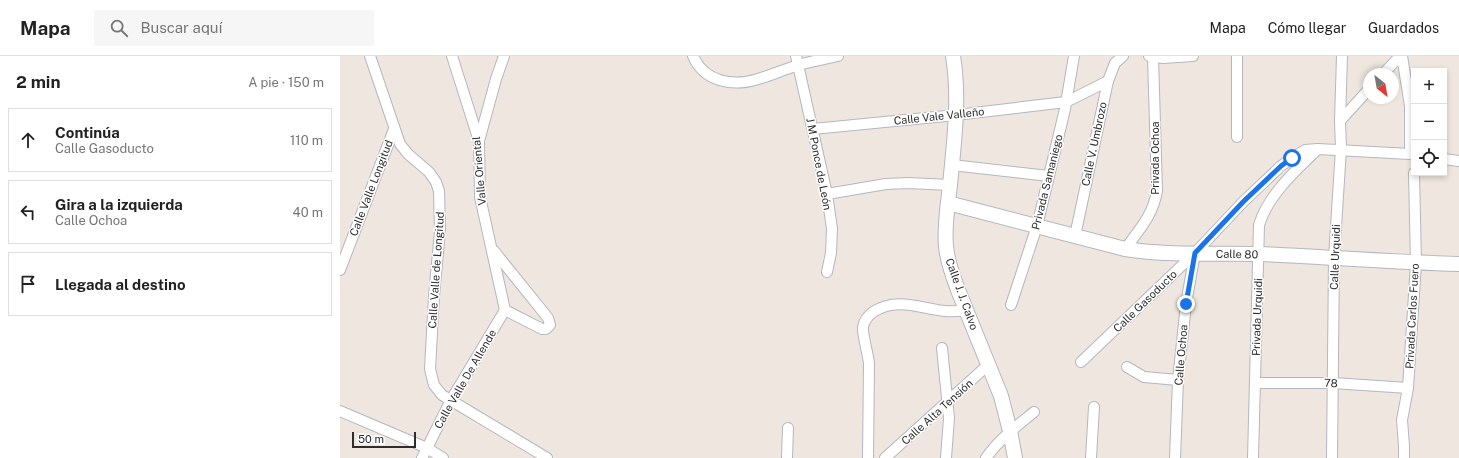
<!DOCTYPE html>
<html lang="es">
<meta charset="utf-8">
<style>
body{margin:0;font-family:"Public Sans",sans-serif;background:#f6f6f6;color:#222}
.controls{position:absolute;right:12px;top:12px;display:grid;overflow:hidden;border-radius:0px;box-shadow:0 2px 6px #0003}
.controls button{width:36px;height:36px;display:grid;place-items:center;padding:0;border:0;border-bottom:1px solid #e0e0e0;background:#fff;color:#222;font:20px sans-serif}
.compass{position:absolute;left:1023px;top:12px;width:36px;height:36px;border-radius:50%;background:#fff;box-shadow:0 2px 6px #0003;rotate:149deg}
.scale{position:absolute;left:12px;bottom:10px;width:64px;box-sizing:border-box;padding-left:4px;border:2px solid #2d2d2d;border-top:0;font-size:11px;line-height:14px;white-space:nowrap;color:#2d2d2d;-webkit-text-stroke:3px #fff;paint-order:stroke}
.stop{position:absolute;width:12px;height:12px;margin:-9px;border:3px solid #1a73e8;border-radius:50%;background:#fff}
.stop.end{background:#1a73e8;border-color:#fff;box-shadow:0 1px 4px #0008}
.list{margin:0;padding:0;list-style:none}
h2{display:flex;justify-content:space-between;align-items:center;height:52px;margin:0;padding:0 16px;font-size:17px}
h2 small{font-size:13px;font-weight:400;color:#767676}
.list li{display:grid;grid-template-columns:26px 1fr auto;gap:12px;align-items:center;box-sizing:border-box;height:64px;margin:0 8px 8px;padding:0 8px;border:1px solid #e0e0e0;border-radius:0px}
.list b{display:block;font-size:15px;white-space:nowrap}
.list p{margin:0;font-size:13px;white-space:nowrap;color:#767676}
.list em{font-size:13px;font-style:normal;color:#767676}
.icon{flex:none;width:22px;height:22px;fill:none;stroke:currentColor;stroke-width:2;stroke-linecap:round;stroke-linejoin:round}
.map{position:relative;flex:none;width:1119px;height:402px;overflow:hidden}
header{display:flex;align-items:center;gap:24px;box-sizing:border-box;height:56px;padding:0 20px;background:#fff;border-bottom:1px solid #e0e0e0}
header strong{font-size:19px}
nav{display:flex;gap:22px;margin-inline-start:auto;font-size:14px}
.search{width:280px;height:36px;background:#f6f6f6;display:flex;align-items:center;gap:10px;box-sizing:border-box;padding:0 14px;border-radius:0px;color:#767676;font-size:15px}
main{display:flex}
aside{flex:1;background:#fff}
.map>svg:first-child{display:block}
</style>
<header>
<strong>Mapa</strong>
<div class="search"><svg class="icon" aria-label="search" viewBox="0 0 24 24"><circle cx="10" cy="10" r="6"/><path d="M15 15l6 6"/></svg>Buscar aquí</div>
<nav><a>Mapa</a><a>Cómo llegar</a><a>Guardados</a></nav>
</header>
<main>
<aside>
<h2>2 min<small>A pie · 150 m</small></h2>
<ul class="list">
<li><svg class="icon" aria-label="ahead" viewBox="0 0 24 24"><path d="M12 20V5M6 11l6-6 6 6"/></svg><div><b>Continúa</b><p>Calle Gasoducto</p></div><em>110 m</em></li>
<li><svg class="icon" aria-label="left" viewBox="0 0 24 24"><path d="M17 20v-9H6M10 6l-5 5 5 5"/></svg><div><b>Gira a la izquierda</b><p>Calle Ochoa</p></div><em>40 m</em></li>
<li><svg class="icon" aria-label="arrive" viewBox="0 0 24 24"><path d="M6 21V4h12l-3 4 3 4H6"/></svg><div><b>Llegada al destino</b></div></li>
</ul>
</aside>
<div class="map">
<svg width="1119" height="402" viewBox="0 0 1119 402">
<rect width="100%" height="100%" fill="#efe7df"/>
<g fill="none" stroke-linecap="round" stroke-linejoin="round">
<g stroke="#b3b7c1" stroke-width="12">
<g id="street">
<path d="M30,0l30,88 8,10 21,18 7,10 3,9 1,40 -6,65 -4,73 4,16 8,10 105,63"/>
<path d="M112,0l27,85 1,56 25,113"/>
<path d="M353,0c11,26 40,31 65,23 14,-4 27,-10 41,-14 12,-4 26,-6 39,-9"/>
<path d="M456,0l31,138 5,35 -1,24 -4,19"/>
<path d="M809,0l14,2 30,-2"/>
<path d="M897,0v81"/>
<path d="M1062,0l8,50v48"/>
<path d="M1043,18l17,-18"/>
<path d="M1000,65l29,-32"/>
<path d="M473,73l143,-14 110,-13 42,-21"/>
<path d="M139,85l17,-62 8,-23"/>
<path d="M1104,103l15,2"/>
<path d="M612,109l97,11"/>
<path d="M487,138l59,-10 22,-1 42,2"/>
<path d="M735,180l33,-155 7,-18 8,-7"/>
<path d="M785,193c15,-20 28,-34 32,-58l-4,-134"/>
<path d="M154,195l54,67 2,7 -4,4h-4l-37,-19"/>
<path d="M0,214l54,-141"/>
<path d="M671,249l26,-79 28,-117 9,-53"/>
<path d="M602,292l7,70 -3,40"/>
<path d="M741,306l114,-109 48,-51 38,-36 11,-8 13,-8 13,-1 92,5 4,1"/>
<path d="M787,311l17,10 34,3"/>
<path d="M915,327h78l75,5"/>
<path d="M0,355l87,37 16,10"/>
<path d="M82,402l29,-58 54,-90"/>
<path d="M447,402l1,-30"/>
<path d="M528,402l1,-95c-1,-9 -7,-30 -6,-36 1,-7 5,-11 10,-15 24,-15 46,-4 72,-1 7,1 14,0 21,-1"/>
<path d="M545,402l103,-93"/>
<path d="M646,402c13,-19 31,-32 48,-46"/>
<path d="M751,402l3,-51"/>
<path d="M835,402l3,-78 8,-76 9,-51"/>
<path d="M913,402l6,-233c9,-30 37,-55 59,-76"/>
<path d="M992,402l2,-200 7,-109 -1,-28 2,-65"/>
<path d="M1064,402v-12l-2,-26 6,-32 8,-125 -2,-90"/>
</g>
</g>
<g stroke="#b3b7c1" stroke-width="16">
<g id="secondary">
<path d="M613,0c7,42 1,86 -3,129 -2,19 -6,41 -4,61 1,15 7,30 12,44l43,106 9,35 5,27"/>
<path d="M608,147l177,46c45,7 89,4 134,5 67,3 133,8 200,10"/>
</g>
</g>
<use href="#street" stroke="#fff" stroke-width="10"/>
<use href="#secondary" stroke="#fff" stroke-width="14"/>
</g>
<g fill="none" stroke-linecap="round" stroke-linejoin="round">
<path stroke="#1a73e8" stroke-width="5" d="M846,248l9,-51 48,-51 38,-36 11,-8"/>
</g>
<g text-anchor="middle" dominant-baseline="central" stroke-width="3" stroke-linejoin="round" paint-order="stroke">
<g font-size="11" fill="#2d2d2d" stroke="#fff">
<text transform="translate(599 60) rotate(-6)">Calle Vale Valleño</text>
<text transform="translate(754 88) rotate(-78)">Calle V. Umbrozo</text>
<text transform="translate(815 102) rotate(-90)">Privada Ochoa</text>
<text transform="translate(479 108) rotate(79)">J M Ponce de León</text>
<text transform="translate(139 115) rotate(-95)">Valle Oriental</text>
<text transform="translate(707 126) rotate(-76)">Privada Samaniego</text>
<text transform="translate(31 132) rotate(-69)">Calle Valle Longitud</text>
<text transform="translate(897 198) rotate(1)">Calle 80</text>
<text transform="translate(995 201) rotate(-88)">Calle Urquidi</text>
<text transform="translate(96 214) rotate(-86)">Calle Valle de Longitud</text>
<text transform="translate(622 238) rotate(70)">Calle J. J. Calvo</text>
<text transform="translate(805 245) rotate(-44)">Calle Gasoducto</text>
<text transform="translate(1072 260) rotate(-87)">Privada Carlos Fuero</text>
<text transform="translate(917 261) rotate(-88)">Privada Urquidi</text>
<text transform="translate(841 299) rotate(-85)">Calle Ochoa</text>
<text transform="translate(125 323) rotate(-60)">Calle Valle De Allende</text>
<text transform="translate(991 327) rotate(2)">78</text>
<text transform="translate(597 356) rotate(-42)">Calle Alta Tensión</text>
</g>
</g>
</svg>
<div class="controls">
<button>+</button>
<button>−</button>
<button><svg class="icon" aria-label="locate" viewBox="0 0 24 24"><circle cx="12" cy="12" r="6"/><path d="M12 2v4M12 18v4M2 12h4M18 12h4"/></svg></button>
</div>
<svg class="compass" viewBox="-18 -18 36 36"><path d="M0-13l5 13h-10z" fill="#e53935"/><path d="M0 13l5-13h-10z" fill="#767676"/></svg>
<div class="scale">50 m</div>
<div class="stop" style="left:952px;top:102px"></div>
<div class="stop end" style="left:846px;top:248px"></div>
</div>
</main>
